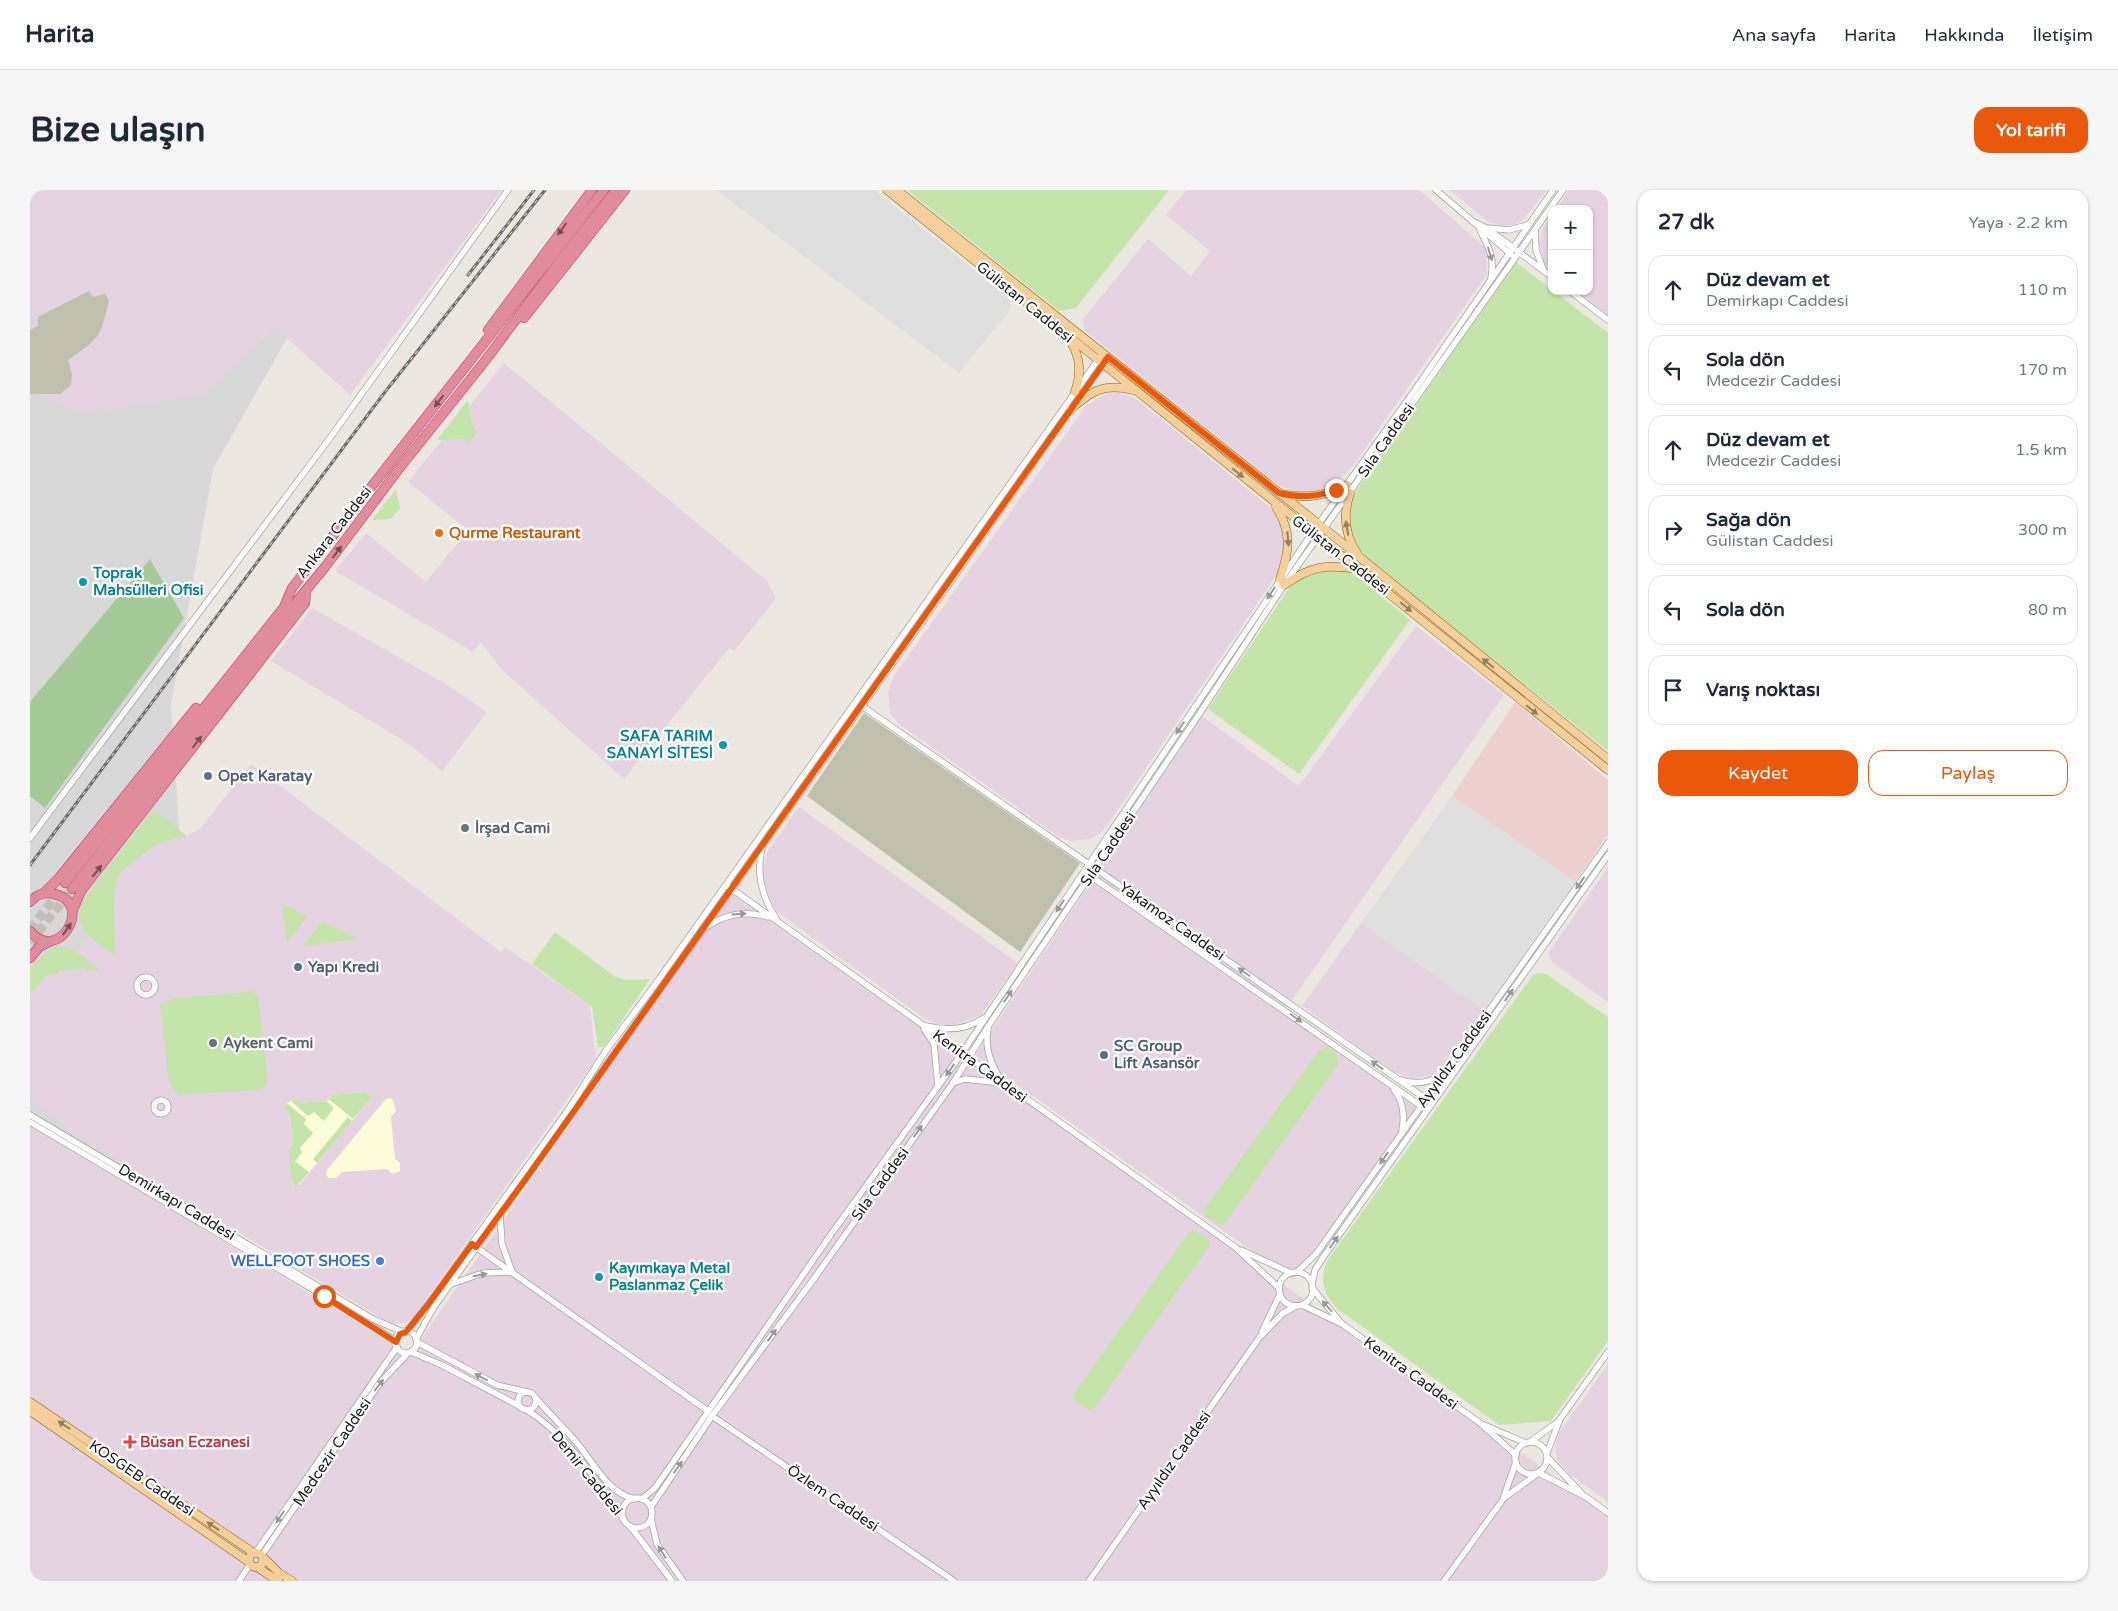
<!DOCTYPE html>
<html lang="tr">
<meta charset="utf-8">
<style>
body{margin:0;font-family:"Varela Round",sans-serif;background:#f6f6f7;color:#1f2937}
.controls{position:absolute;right:15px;top:15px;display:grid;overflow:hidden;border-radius:10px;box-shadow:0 1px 4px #0004}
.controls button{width:45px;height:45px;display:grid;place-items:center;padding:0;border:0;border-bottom:1px solid #e0e1e3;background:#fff;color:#1f2937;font:25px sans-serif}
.stop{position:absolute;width:15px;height:15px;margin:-11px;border:4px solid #ea580c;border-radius:50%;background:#fff}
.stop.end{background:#ea580c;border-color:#fff;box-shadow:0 1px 5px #0008}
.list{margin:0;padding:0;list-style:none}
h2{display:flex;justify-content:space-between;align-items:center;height:65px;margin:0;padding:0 20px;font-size:21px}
h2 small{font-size:16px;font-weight:400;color:#747a83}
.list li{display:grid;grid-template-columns:32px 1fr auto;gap:15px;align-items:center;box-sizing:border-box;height:70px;margin:0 10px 10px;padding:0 10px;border:1px solid #e0e1e3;border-radius:15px}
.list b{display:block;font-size:19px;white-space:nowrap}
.list p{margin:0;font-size:16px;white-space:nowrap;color:#747a83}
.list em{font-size:16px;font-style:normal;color:#747a83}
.actions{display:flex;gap:10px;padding:15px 20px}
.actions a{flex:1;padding:11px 0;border:1px solid #ea580c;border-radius:15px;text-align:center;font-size:18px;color:#ea580c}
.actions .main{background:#ea580c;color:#fff}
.icon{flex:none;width:28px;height:28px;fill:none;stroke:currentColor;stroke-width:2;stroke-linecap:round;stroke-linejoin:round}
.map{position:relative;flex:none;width:1578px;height:1391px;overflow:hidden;border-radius:15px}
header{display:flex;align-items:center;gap:30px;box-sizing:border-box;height:70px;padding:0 25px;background:#fff;border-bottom:1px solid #e0e1e3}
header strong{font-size:24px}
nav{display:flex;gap:28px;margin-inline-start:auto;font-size:18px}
.intro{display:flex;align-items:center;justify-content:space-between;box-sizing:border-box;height:120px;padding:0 30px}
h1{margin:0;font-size:35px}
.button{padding:12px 22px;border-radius:15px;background:#ea580c;color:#fff;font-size:18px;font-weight:700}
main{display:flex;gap:30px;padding:0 30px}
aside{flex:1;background:#fff;border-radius:15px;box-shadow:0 1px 4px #0004}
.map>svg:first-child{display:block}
</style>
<header>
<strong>Harita</strong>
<nav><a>Ana sayfa</a><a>Harita</a><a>Hakkında</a><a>İletişim</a></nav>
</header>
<div class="intro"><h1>Bize ulaşın</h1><a class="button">Yol tarifi</a></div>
<main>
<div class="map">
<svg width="1578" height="1391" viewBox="0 0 1578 1391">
<rect width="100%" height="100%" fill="#ece8e1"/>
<path fill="#d9d8d8" d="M0,0l318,40 -135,239 -42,236 57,876h-198z"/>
<path fill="#ecd1d0" d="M1485,512l93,78v55l-33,47 -123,-86z"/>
<g fill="#e5d3e1">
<path d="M0,0h472l-152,205 -74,-67 -73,67 -123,19 -43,-20h23l11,-9 1,-10 -4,-15 14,-10 11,-53 -4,-5 -51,25v9l-8,4z"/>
<path d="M1156,0h233l67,58 1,26 -133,191 -20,19 -12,5 -18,3 -14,-2 -12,-5 -194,-155 -1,-11 65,-80 43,37 19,-25 -44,-36z"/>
<path d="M1420,0h97l-24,30 -10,5 -12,1 -14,-5z"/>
<path d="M1539,0h39v125l-31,-24h12v-82h-33z"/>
<path d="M1522,25v57l-8,-9 -5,-20 3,-13z"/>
<path d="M474,173l263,218 9,17 -42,53 -5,-3 -105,131 -124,-111 -19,-26 -8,10 -138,-81 31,-38 60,49 42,-52 -60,-48z"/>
<path d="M1085,202l20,6 136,110 10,17 4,22 -3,17 -8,15 -165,244 -8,10 -10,6 -20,2 -12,-4 -160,-113 -9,-11 -2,-21 6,-16 192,-270 17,-11z"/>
<path d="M282,418l137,78 38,26 -45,59 -36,-29 -135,-81z"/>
<path d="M1386,436l88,69 -221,318 134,94 -124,173 -318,-225 227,-339 97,70z"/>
<path d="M221,574l250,188 4,-5 85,59 6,53 -183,259 -8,5 -10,1 -12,-5 -313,-187 -40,-34v-104l17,-20h11v-4l27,-2 14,2 -22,-18 12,-15 26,18v-66l6,-17 39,-30 24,-5 16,-8z"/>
<path d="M769,617l219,156 -37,52 -26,10h-15l-15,-6 -149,-108 -7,-13 -4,-14 -2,-13 2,-12 4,-10z"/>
<path d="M1578,677v135l-55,-39 -5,-9z"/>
<path d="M700,703l878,621v67h-1578v-456l381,229z"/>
<path d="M1331,733l123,87 -43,58 -9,7 -19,4 -19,-7 -92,-66z"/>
<path d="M1578,1174v138l-41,-30 -10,-13 -2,-14 3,-11z"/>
</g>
<g fill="#fcfcd9">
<path d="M336,902l4,4v3l-71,86h-6l-4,-37 4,-3 -3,-30 -5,-6 2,-6 7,-4 5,4 27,-2 4,-1 1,-5z"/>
<path d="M358,908l4,1 2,4 2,8 -5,6 4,42 5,4v8l-8,3 -5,-5 -45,3 -6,6h-7l-3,-3 1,-5 58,-70z"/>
</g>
<g fill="#bfbfad">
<path d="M59,101l4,6 12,-3 4,7 -7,26 -4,8 -8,9 -22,16 4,15 -1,10 -11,9h-30v-64l8,-4v-9z"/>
<path d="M834,523l216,150 -60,89 -213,-156z"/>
</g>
<g fill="#c5e4a9">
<path d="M877,0h262l-93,118 -17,3z"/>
<path d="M1486,72l92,71v418l-240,-192c-19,-21 -25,-46 -10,-71z"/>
<path d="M438,210l4,24 5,9 -7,9 -10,-3 -23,1z"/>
<path d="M366,299l4,19 -9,11 -19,1z"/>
<path d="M1290,380h19l10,2 9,5 52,43 -111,154 -91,-65 81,-121 11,-10z"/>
<path d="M120,622h6l30,23 -2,2c-21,3 -28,7 -45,20 -7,6 -15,11 -20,18 -10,18 -4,60 -3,81 -19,-13 -48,-30 -32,-57z"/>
<path d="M252,714l25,12 -20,27z"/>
<path d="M292,731l36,18 -55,7z"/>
<path d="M525,742l59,44 11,4 25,-1 -46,68h-6l-6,-40 -60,-43z"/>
<path d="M30,756l17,6 22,18h-12l-2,-2 -26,2 -1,4 -11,1 -17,19v-25l20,-20z"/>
<path d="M1509,783l7,1 62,43v324l-57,80 -52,4 -160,-115c-16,-14 -21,-33 -10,-52l204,-283z"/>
<path d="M223,801l5,6 10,85 -7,8 -83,5 -9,-12 -9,-79 12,-5z"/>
<path d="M1297,857l9,6 2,11 -114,161h-4l-15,-10 -1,-5 115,-160z"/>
<path d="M336,902l4,4v3l-17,20 -23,-19 1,-5z"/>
<path d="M266,909l3,4 27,-2 8,7 -10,13 -10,-9 -6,4 -17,-15z"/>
<path d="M257,913l19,16 -2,5 9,9 -13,15 2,5 -7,8 14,11 -13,15c-8,-8 -6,-28 -7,-39l4,-3 -3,-30 -5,-6z"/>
<path d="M318,927l4,4 -35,42 -4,-4z"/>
<path d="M1164,1040l15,10v6l-115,163 -5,1 -15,-10 -1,-5 116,-163z"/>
</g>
<path fill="#a6c998" d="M120,369l34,59 -139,190 -15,-12v-94z"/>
<g fill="#dfdfdf">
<path d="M686,0h158l134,107 3,7 -1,6 -51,63z"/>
<path d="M1422,606l123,86 -91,128 -123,-87z"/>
</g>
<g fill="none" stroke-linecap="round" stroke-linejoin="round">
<g stroke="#c2bfb9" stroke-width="9" stroke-dasharray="9 4.5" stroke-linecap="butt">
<path d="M0,740l35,-47"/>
<path d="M0,753l42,-54"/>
</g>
<g stroke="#a2a2a2" stroke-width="7">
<g id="minor">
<path d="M1406,0l76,65"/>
<path d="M1446,33l12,6 64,48"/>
<path d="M1460,38l19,2 18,-5"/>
<path d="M1450,40c9,18 15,28 11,48"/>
<path d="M1505,40l1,20 7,19"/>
<path d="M1540,101l38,29"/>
<path d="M832,516l570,397"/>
<path d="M0,648l300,-400 178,-248"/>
<path d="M732,658c-6,25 0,50 14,70"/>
<path d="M1059,685l335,233"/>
<path d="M699,697l506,360 44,41"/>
<path d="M678,736c19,-13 39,-15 60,-9"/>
<circle cx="116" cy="796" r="9"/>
<path d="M896,836c20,5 40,4 58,-8"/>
<path d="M894,839l10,15 4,42"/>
<path d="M1371,890c15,5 28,3 41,-5"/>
<path d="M923,893l12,-4 37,4c-10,-18 -18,-33 -14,-54"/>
<path d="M1364,900c9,10 11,26 8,40"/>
<circle cx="131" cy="917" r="7"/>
<path d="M0,925l343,204 30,13"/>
<path d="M0,932l294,174 72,45"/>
<path d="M443,1055l235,166"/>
<path d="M1211,1060l50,23"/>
<path d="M1267,1082l19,-18 292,-411"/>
<circle cx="1266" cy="1099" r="17"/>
<path d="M421,1094l32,-11 29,-1 -10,-28 -2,-30"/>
<path d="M1282,1094l3,-14 7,-11 286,-404"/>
<path d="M1282,1098l30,36 138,99 36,32"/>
<path d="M1272,1115l40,19"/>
<circle cx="376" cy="1152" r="11"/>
<path d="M376,1142l24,-30 140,-195 35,-55 52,-70 443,-625"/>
<path d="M1232,1142l18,-38"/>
<path d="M386,1149l18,-32 510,-716 160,-229"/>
<path d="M387,1152l80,43 30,7"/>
<path d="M381,1162l31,13 77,41"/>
<circle cx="497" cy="1211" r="9"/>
<path d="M505,1207c13,16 29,30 42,46 17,20 30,49 57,56"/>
<path d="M495,1219c43,26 71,71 99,111"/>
<path d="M682,1226l242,165"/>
<path d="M1454,1235l42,18"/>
<circle cx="1501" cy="1268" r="16"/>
<path d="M1500,1252l29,-21"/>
<path d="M1517,1263l13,-34 48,-67"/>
<path d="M1518,1268l34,36"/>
<path d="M1509,1283l47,24 22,16"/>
<path d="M1474,1306l12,-34"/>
<circle cx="607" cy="1323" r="15"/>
<path d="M612,1309l13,-11 177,-255 130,-180 350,-520 100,-139 141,-204"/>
<path d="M621,1317l61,-91 101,-136 140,-197 36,-58 213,-315 82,-125 279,-395"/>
<path d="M621,1329l6,25 26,37"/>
<path d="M600,1336l42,55"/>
<path d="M226,1362l141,-205"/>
<path d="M232,1365l117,-171 29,-31"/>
<path d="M209,1391l11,-17"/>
<path d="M1059,1391l170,-243 23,-24 14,-8"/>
<path d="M1414,1391l60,-83 33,-24"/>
</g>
</g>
<g stroke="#885f09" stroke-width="9">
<g id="major">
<path d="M857,0l721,580"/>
<path d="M867,0l428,339 283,230"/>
<path d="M1041,152c10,17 10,32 4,50"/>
<path d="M1040,220c21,-19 33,-27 63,-20"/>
<path d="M1320,303c-7,21 -6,41 7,60"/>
<path d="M1251,304c25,5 43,2 66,-9"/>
<path d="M1246,317c17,26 13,45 4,72"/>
<path d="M1254,395c27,-19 42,-21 73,-16"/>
<path d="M0,1212l224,151"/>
<path d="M0,1221l219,151"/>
<circle cx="226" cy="1370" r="7"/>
<path d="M233,1367l16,16 13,8"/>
<path d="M227,1377l21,14"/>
</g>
</g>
<g stroke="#c92e62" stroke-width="10">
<g id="highway">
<path d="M494,128l101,-128"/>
<path d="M458,140l104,-140"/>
<path d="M35,693l219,-276 8,-19 312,-398"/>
<path d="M42,699l220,-282 33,-40 73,-97 87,-109 77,-103 54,-68"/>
<path d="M14,703l15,-15 137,-170"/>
<path d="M0,712c6,-7 15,-11 24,-8 41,9 4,71 -24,37"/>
<path d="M42,722l9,-21 224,-288 1,-13"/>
<path d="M0,768l9,-11 12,-6"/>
</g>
</g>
<use href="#minor" stroke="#fff" stroke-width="5.5"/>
<use href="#major" stroke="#f5cf9c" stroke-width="8"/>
<use href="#highway" stroke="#e08c9b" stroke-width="9"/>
<g stroke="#696969" stroke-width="3">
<g id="rail">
<path d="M438,85l66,-85"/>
<path d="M0,675l355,-473 160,-202"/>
</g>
</g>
<use href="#rail" stroke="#fff" stroke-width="1" stroke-dasharray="4" stroke-linecap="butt"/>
</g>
<defs><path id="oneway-solid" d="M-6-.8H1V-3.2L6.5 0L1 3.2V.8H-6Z" transform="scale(1.25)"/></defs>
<g fill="#744e55">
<use href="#oneway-solid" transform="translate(532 39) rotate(127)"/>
<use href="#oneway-solid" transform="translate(409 211) rotate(128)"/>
<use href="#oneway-solid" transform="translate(307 362) rotate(-53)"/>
<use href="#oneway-solid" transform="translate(167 552) rotate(-53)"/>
<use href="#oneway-solid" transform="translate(67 681) rotate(-52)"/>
<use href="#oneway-solid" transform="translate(37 739) rotate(-55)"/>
</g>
<g fill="#989898">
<use href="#oneway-solid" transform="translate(1460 64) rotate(73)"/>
<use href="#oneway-solid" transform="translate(1241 403) rotate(124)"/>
<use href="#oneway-solid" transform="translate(1150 538) rotate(124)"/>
<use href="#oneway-solid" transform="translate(1550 693) rotate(125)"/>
<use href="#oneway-solid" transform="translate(1030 716) rotate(123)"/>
<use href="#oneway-solid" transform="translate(709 724) rotate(-4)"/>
<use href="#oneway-solid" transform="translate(1214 782) rotate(-145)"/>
<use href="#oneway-solid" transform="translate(1479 805) rotate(-55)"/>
<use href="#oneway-solid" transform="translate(978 806) rotate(-56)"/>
<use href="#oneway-solid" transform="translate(1266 828) rotate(35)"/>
<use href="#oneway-solid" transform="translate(1347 875) rotate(-144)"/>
<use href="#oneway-solid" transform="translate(920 880) rotate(125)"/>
<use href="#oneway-solid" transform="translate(888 941) rotate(-54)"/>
<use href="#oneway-solid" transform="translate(1354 968) rotate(125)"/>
<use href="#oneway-solid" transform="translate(1304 1052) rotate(-55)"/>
<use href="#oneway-solid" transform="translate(450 1085) rotate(-11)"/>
<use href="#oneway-solid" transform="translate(1297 1116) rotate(-132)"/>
<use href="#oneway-solid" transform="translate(742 1145) rotate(-54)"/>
<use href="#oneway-solid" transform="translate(451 1187) rotate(-152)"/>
<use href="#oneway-solid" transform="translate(349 1195) rotate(-53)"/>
<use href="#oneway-solid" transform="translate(648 1277) rotate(-55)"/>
<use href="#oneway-solid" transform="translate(250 1327) rotate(124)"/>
<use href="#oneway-solid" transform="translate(632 1362) rotate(-122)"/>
</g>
<g fill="#937e62">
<use href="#oneway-solid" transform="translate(1208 283) rotate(39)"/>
<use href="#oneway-solid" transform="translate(1317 338) rotate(-100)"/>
<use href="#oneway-solid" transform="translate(1258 349) rotate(85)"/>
<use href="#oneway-solid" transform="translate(1376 417) rotate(39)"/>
<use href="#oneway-solid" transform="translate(1458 473) rotate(-141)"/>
<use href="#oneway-solid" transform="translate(1502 520) rotate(39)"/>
<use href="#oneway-solid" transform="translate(34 1235) rotate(-146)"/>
<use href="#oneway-solid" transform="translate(183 1336) rotate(-146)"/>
</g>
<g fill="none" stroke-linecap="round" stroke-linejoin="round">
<path stroke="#ea580c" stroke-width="6" d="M294,1106l72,46 4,-8 6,-2 24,-30 42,-58 4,3 54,-74 578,-816 171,136c21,5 37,4 57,-3"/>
</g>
<circle fill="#e8710a" stroke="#fff" stroke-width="2" cx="409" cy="343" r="5"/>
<g fill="#0f9aa8" stroke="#fff" stroke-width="2">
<circle cx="53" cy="392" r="5"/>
<circle cx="693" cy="555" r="5"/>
<circle cx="569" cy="1087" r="5"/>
</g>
<g fill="#5c6f8a" stroke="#fff" stroke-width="2">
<circle cx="178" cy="586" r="5"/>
<circle cx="268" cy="777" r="5"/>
<circle cx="1074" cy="865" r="5"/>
</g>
<g fill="#6b7280" stroke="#fff" stroke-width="2">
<circle cx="435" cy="638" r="5"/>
<circle cx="183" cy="853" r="5"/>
</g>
<circle fill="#3f7fe0" stroke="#fff" stroke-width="2" cx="350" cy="1071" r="5"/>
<path fill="#e0444e" stroke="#fff" stroke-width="2" d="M97.5 1244.5h5v5h5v5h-5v5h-5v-5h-5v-5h5z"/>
<g text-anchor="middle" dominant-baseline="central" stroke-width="4.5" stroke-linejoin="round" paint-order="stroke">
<g font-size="15" fill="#1b1b1b" stroke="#fff">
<text transform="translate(995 112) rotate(39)">Gülistan Caddesi</text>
<text transform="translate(1356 250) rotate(-55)">Sıla Caddesi</text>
<text transform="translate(304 342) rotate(-52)">Ankara Caddesi</text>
<text transform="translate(1311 365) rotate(38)">Gülistan Caddesi</text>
<text transform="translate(1078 659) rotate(-56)">Sıla Caddesi</text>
<text transform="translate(1142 731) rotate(35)">Yakamoz Caddesi</text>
<text transform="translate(1424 869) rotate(-54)">Ayyıldız Caddesi</text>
<text transform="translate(950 876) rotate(36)">Kenitra Caddesi</text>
<text transform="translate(850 994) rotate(-54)">Sıla Caddesi</text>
<text transform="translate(147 1012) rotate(31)">Demirkapı Caddesi</text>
<text transform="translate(1381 1183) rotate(36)">Kenitra Caddesi</text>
<text transform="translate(302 1262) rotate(-56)">Medcezir Caddesi</text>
<text transform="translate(1144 1270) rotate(-55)">Ayyıldız Caddesi</text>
<text transform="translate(557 1283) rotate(51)">Demir Caddesi</text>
<text transform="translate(112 1288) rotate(34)">KOSGEB Caddesi</text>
<text transform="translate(803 1308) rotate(34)">Özlem Caddesi</text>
</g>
<g font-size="15" font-weight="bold" fill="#c56008" stroke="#fff" text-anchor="start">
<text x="419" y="343">Qurme Restaurant</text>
</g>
<g font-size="15" font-weight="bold" fill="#0d838f" stroke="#fff" text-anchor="start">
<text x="63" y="383">Toprak<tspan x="63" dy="17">Mahsülleri Ofisi</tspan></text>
<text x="683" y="546" text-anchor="end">SAFA TARIM<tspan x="683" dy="17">SANAYİ SİTESİ</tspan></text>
<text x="579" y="1078">Kayımkaya Metal<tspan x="579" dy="17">Paslanmaz Çelik</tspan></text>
</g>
<g font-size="15" font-weight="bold" fill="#4e5e75" stroke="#fff" text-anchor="start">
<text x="188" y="586">Opet Karatay</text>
<text x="278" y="777">Yapı Kredi</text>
<text x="1084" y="856">SC Group<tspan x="1084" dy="17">Lift Asansör</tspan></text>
</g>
<g font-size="15" font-weight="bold" fill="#5b616d" stroke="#fff" text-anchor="start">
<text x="445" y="638">İrşad Cami</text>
<text x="193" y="853">Aykent Cami</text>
</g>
<g font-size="15" font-weight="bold" fill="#366cbe" stroke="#fff" text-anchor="end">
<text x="340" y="1071">WELLFOOT SHOES</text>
</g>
<g font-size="15" font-weight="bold" fill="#be3a42" stroke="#fff" text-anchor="start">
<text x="110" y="1252">Büsan Eczanesi</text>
</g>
</g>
</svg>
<div class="controls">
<button>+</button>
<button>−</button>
</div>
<div class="stop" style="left:294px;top:1106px"></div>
<div class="stop end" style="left:1306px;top:300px"></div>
</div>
<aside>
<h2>27 dk<small>Yaya · 2.2 km</small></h2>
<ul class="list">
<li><svg class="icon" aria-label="ahead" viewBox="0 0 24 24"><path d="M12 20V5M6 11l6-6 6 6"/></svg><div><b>Düz devam et</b><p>Demirkapı Caddesi</p></div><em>110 m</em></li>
<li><svg class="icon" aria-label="left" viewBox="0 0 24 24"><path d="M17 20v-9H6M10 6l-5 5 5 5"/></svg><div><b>Sola dön</b><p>Medcezir Caddesi</p></div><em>170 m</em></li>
<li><svg class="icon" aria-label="ahead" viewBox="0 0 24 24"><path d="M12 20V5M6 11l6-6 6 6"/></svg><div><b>Düz devam et</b><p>Medcezir Caddesi</p></div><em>1.5 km</em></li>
<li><svg class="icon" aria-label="right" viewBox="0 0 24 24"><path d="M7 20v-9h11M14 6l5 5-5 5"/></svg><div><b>Sağa dön</b><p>Gülistan Caddesi</p></div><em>300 m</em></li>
<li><svg class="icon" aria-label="left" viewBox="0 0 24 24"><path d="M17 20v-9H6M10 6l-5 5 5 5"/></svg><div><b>Sola dön</b></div><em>80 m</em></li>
<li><svg class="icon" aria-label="arrive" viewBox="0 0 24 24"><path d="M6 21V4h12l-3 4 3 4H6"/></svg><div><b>Varış noktası</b></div></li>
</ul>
<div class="actions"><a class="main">Kaydet</a><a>Paylaş</a></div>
</aside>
</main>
